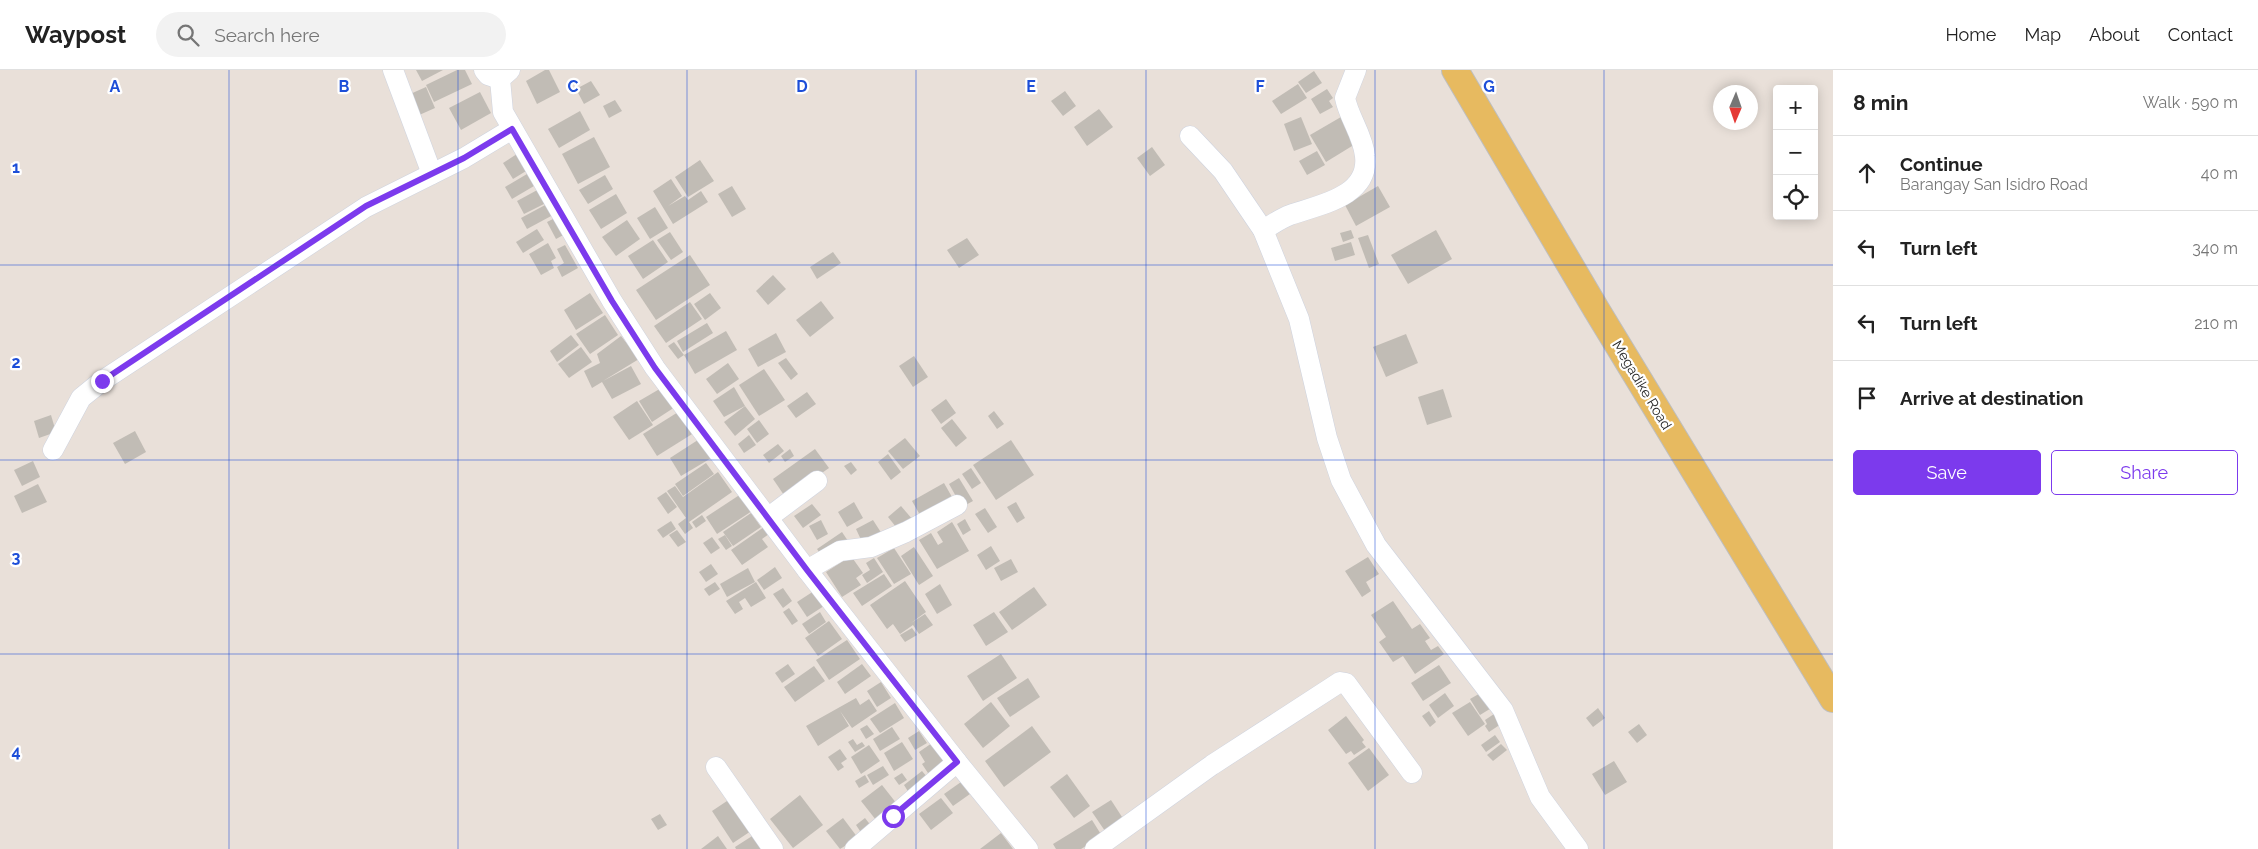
<!DOCTYPE html>
<meta charset="utf-8">
<style>
body{margin:0;font-family:Raleway,sans-serif;background:#f2f2f2;color:#222}
.controls{position:absolute;right:15px;top:15px;display:grid;overflow:hidden;border-radius:5px;box-shadow:0 2px 12px #0003}
.controls button{width:45px;height:45px;display:grid;place-items:center;padding:0;border:0;border-bottom:1px solid #e0e0e0;background:#fff;color:#222;font:25px sans-serif}
.compass{position:absolute;left:1713px;top:15px;width:45px;height:45px;border-radius:50%;background:#fff;box-shadow:0 2px 12px #0003;rotate:182deg}
.stop{position:absolute;width:15px;height:15px;margin:-11px;border:4px solid #7c3aed;border-radius:50%;background:#fff}
.stop.end{background:#7c3aed;border-color:#fff;box-shadow:0 1px 5px #0008}
.list{margin:0;padding:0;list-style:none}
h2{display:flex;justify-content:space-between;align-items:center;height:65px;margin:0;padding:0 20px;font-size:21px}
h2 small{font-size:16px;font-weight:400;color:#767676}
.list li{display:grid;grid-template-columns:32px 1fr auto;gap:15px;align-items:center;box-sizing:border-box;height:75px;padding:0 20px;border-top:1px solid #e0e0e0}
.list b{display:block;font-size:19px;white-space:nowrap}
.list p{margin:0;font-size:16px;white-space:nowrap;color:#767676}
.list em{font-size:16px;font-style:normal;color:#767676}
.actions{display:flex;gap:10px;padding:15px 20px}
.actions a{flex:1;padding:11px 0;border:1px solid #7c3aed;border-radius:5px;text-align:center;font-size:18px;color:#7c3aed}
.actions .main{background:#7c3aed;color:#fff}
.icon{flex:none;width:28px;height:28px;fill:none;stroke:currentColor;stroke-width:2;stroke-linecap:round;stroke-linejoin:round}
.map{position:relative;flex:none;width:1833px;height:779px;overflow:hidden}
header{display:flex;align-items:center;gap:30px;box-sizing:border-box;height:70px;padding:0 25px;background:#fff;border-bottom:1px solid #e0e0e0}
header strong{font-size:24px}
nav{display:flex;gap:28px;margin-inline-start:auto;font-size:18px}
.search{width:350px;height:45px;background:#f2f2f2;display:flex;align-items:center;gap:12px;box-sizing:border-box;padding:0 18px;border-radius:28px;color:#767676;font-size:19px}
main{display:flex}
aside{flex:1;background:#fff}
.map>svg:first-child{display:block}
</style>
<header>
<strong>Waypost</strong>
<div class="search"><svg class="icon" aria-label="search" viewBox="0 0 24 24"><circle cx="10" cy="10" r="6"/><path d="M15 15l6 6"/></svg>Search here</div>
<nav><a>Home</a><a>Map</a><a>About</a><a>Contact</a></nav>
</header>
<main>
<div class="map">
<svg width="1833" height="779" viewBox="0 0 1833 779">
<rect width="100%" height="100%" fill="#e9e0d9"/>
<g fill="#c1bcb5">
<path d="M416,0h27l-21,11z"/>
<path d="M457,0h8l7,14 -38,18 -8,-17z"/>
<path d="M545,0h4l11,22 -23,12 -11,-23z"/>
<path d="M1314,1l8,12 -16,10 -8,-11z"/>
<path d="M591,11l9,14 -16,9 -8,-15z"/>
<path d="M1298,14l9,14 -26,16 -9,-13z"/>
<path d="M426,17l9,21 -18,8 -9,-21z"/>
<path d="M1327,19l6,9 -4,3 4,6 -13,7 -9,-15z"/>
<path d="M1065,21l11,15 -13,10 -12,-15z"/>
<path d="M480,22l11,21 -30,17 -12,-22z"/>
<path d="M615,30l7,11 -13,7 -6,-12z"/>
<path d="M1099,39l14,18 -26,19 -13,-19z"/>
<path d="M580,41l10,19 -31,18 -11,-19z"/>
<path d="M1301,47l11,27 -18,7 -10,-27z"/>
<path d="M1341,47l16,26 -31,19 -16,-27z"/>
<path d="M594,67l16,30 -32,17 -16,-30z"/>
<path d="M1152,77l13,18 -15,11 -13,-18z"/>
<path d="M1317,81l8,14 -18,10 -8,-14z"/>
<path d="M520,82l11,16 -18,11 -10,-16z"/>
<path d="M700,90l14,21 -26,16 -13,-20z"/>
<path d="M527,104l7,12 -22,13 -7,-12z"/>
<path d="M605,105l8,14 -25,15 -9,-14z"/>
<path d="M671,109l11,17 -14,10 17,-10 3,4 13,-9 7,11 -35,22 -20,-33z"/>
<path d="M732,116l14,23 -14,8 -14,-23z"/>
<path d="M1378,116l12,21 -34,19 -11,-21z"/>
<path d="M541,118l7,14 -24,12 -7,-13z"/>
<path d="M616,124l11,19 -26,16 -12,-19z"/>
<path d="M547,134l6,11 -26,14 -6,-11z"/>
<path d="M655,137l13,21 -18,11 -13,-21z"/>
<path d="M561,145l8,17 -13,7 -9,-17z"/>
<path d="M627,150l13,19 -24,17 -14,-19z"/>
<path d="M537,159l7,11 -21,13 -7,-11z"/>
<path d="M1351,160l3,8 -11,4 -3,-9z"/>
<path d="M1436,160l16,29 -44,25 -17,-29z"/>
<path d="M670,162l13,20 -12,8 -14,-20z"/>
<path d="M1368,165l11,29 -10,4 -11,-30z"/>
<path d="M967,168l12,17 -20,13 -12,-18z"/>
<path d="M653,170l15,22 -25,17 -15,-23z"/>
<path d="M1351,172l4,13 -20,6 -4,-13z"/>
<path d="M548,173l8,15 -5,3 3,7 -13,7 -12,-21z"/>
<path d="M565,175l13,23 -16,9 -5,-10 7,-4 -7,-14z"/>
<path d="M833,182l8,11 -24,16 -7,-12z"/>
<path d="M690,185l20,30 -54,35 -20,-30z"/>
<path d="M773,205l13,14 -18,16 -12,-14z"/>
<path d="M590,223l13,20 -27,17 -12,-20z"/>
<path d="M710,223l11,15 -16,12 -11,-16z"/>
<path d="M821,231l13,17 -24,19 -14,-17z"/>
<path d="M690,232l12,17 -36,24 -12,-17z"/>
<path d="M605,245l13,20 -28,19 -14,-20z"/>
<path d="M707,253l6,10 -30,19 -6,-11z"/>
<path d="M726,261l11,19 -42,24 -11,-19z"/>
<path d="M776,263l10,19 -28,15 -10,-18z"/>
<path d="M1406,264l12,29 -32,14 -13,-30z"/>
<path d="M571,265l8,10 -22,17 -7,-11z"/>
<path d="M621,266l18,23 -36,22 28,-15 10,18 -29,15 -10,-17 -10,6 -8,-17 16,-8 -3,-9z"/>
<path d="M674,272l10,13 -6,4 -10,-13z"/>
<path d="M581,277l11,15 -23,16 -11,-14z"/>
<path d="M914,286l14,21 -15,10 -14,-21z"/>
<path d="M786,288l12,16 -7,6 -13,-17z"/>
<path d="M728,293l11,16 -22,15 -11,-15z"/>
<path d="M764,299l21,31 -26,16 -20,-31z"/>
<path d="M663,317l12,20 -23,15 -13,-21z"/>
<path d="M734,317l11,19 -21,11 -11,-16z"/>
<path d="M1443,319l9,28 -25,8 -9,-28z"/>
<path d="M807,322l9,12 -20,14 -9,-12z"/>
<path d="M946,329l10,14 -15,11 -10,-14z"/>
<path d="M637,331l16,24 -24,15 -16,-23z"/>
<path d="M745,336l10,13 -20,17 -11,-14z"/>
<path d="M683,339l14,22 -40,25 -14,-22z"/>
<path d="M994,341l10,13 -7,5 -9,-13z"/>
<path d="M51,345l5,17 -17,6 -5,-17z"/>
<path d="M952,349l15,19 -11,9 -15,-19z"/>
<path d="M759,350l10,14 -12,9 -10,-14z"/>
<path d="M135,361l11,21 -21,12 -12,-21z"/>
<path d="M749,365l7,10 -12,8 -6,-9z"/>
<path d="M701,368l12,19 -32,19 -11,-18z"/>
<path d="M905,368l15,18 -17,13 -15,-18z"/>
<path d="M1011,370l23,35 -38,25 -23,-35z"/>
<path d="M778,374l6,7 -15,12 -6,-8z"/>
<path d="M790,379l4,7 -9,6 -4,-6z"/>
<path d="M815,379l14,19 -43,30 -13,-19z"/>
<path d="M888,384l13,18 -10,8 -13,-18z"/>
<path d="M33,391l7,16 -18,9 -8,-16z"/>
<path d="M851,392l6,8 -6,5 -7,-9z"/>
<path d="M706,393l8,11 -31,22 -8,-12z"/>
<path d="M971,398l10,15 -9,6 -10,-15z"/>
<path d="M718,402l14,20 -43,30 4,6 -8,6 -7,-10 8,-6 -19,-27 8,-5 8,11z"/>
<path d="M959,408l14,23 -11,6 -13,-23z"/>
<path d="M944,413l12,21 -32,18 -12,-21z"/>
<path d="M38,414l9,18 -25,11 -8,-17z"/>
<path d="M666,422l11,15 -9,7 -11,-16z"/>
<path d="M741,424l11,17 -35,23 -11,-17z"/>
<path d="M854,432l9,16 -16,9 -9,-15z"/>
<path d="M1016,432l9,16 -8,5 -10,-16z"/>
<path d="M812,434l9,11 -18,13 -9,-12z"/>
<path d="M901,436l12,14 -13,12 -12,-15z"/>
<path d="M985,438l12,19 -9,6 -13,-19z"/>
<path d="M751,443l10,14 -28,19 -10,-14z"/>
<path d="M702,445l4,6 -10,7 -4,-6z"/>
<path d="M965,449l6,11 -8,5 -6,-11z"/>
<path d="M821,450l7,14 -11,6 -8,-14z"/>
<path d="M873,450l9,14 -19,10 -7,-15z"/>
<path d="M671,451l5,8 -13,9 -6,-8z"/>
<path d="M771,452l5,7 -14,10 6,8 -26,18 -11,-15z"/>
<path d="M952,452l17,29 -32,18 -18,-29 12,-7 7,12 5,-3 -6,-10z"/>
<path d="M677,460l9,12 -8,5 -9,-12z"/>
<path d="M842,462l6,9 -25,17 -6,-9z"/>
<path d="M725,465l7,11 -6,4 -8,-11z"/>
<path d="M712,467l8,11 -9,6 -8,-11z"/>
<path d="M991,476l9,15 -14,9 -9,-15z"/>
<path d="M914,477l19,29 -14,9 -18,-29z"/>
<path d="M894,478l17,26 -17,10 -17,-26z"/>
<path d="M851,486l12,17 -7,5 5,7 -19,12 -16,-25z"/>
<path d="M1368,487l11,17 -13,8 5,9 -9,6 -17,-26z"/>
<path d="M874,488l9,14 -16,11 -5,-8 8,-5 -4,-7z"/>
<path d="M1011,489l7,13 -17,9 -7,-13z"/>
<path d="M711,494l7,10 -12,8 -7,-10z"/>
<path d="M775,497l7,11 -18,12 -7,-10z"/>
<path d="M748,498l7,14 -28,15 -7,-13z"/>
<path d="M884,504l8,12 -30,20 -9,-13z"/>
<path d="M905,511l21,31 -15,11 14,-9 8,11 -14,9 -6,-9 -13,9 -7,-10 -6,5 -17,-24z"/>
<path d="M715,512l5,7 -11,7 -5,-7z"/>
<path d="M756,512l10,16 -15,9 -6,-9 -6,4 4,7 -8,5 -9,-13z"/>
<path d="M940,514l12,21 -15,9 -12,-20z"/>
<path d="M1034,517l13,18 -35,25 -13,-18z"/>
<path d="M783,518l9,13 -9,7 -10,-14z"/>
<path d="M817,519l10,15 -20,13 -10,-15z"/>
<path d="M1393,531l19,28 8,-5 10,14 -5,3 6,9 7,-4 6,8 -29,20 -12,-18 -10,6 -14,-20 7,-5 -15,-22z"/>
<path d="M789,538l9,13 -6,4 -9,-13z"/>
<path d="M820,542l6,10 -17,12 -7,-10z"/>
<path d="M994,542l14,20 -22,14 -13,-21z"/>
<path d="M829,551l13,18 -24,17 -13,-18z"/>
<path d="M912,558l5,7 -12,7 -5,-7z"/>
<path d="M847,570l13,19 -31,21 -13,-20z"/>
<path d="M1001,584l16,24 -34,23 -16,-25z"/>
<path d="M788,594l7,10 -13,9 -7,-10z"/>
<path d="M862,594l9,12 -26,18 -8,-12z"/>
<path d="M1439,595l12,18 -28,18 -12,-18z"/>
<path d="M814,596l11,15 -30,21 -11,-15z"/>
<path d="M1028,608l12,19 -30,20 -13,-19z"/>
<path d="M881,612l10,16 -14,9 -10,-16z"/>
<path d="M1484,621l9,16 -13,8 -10,-16z"/>
<path d="M1445,623l9,13 -16,12 -9,-13z"/>
<path d="M856,628l4,7 9,-6 8,12 -25,17 -12,-17 9,15 -31,20 -12,-20z"/>
<path d="M991,632l19,24 -27,22 -19,-24z"/>
<path d="M1470,632l15,22 -17,12 -16,-23z"/>
<path d="M895,633l9,15 -24,15 -10,-14z"/>
<path d="M1598,638l7,10 -12,9 -7,-9z"/>
<path d="M1429,641l7,11 -6,5 -8,-11z"/>
<path d="M1497,642l7,10 -15,10 -4,-6 2,-2 -2,-4z"/>
<path d="M1346,646l18,24 -2,2 4,5 -12,8 -3,-4 -5,3 -18,-24z"/>
<path d="M1639,654l8,11 -10,8 -9,-11z"/>
<path d="M867,655l7,9 -8,5 -6,-10z"/>
<path d="M1032,656l19,26 -47,35 -19,-26z"/>
<path d="M892,657l8,12 -20,12 -7,-12z"/>
<path d="M919,661l8,12 -12,7 -7,-12z"/>
<path d="M1495,665l5,7 -14,10 -5,-7z"/>
<path d="M853,669l4,6 5,-3 3,4 -10,6 -7,-10z"/>
<path d="M902,672l11,17 -19,12 -10,-18z"/>
<path d="M932,673l17,25 -17,11 -10,-15 3,-2 -6,-10z"/>
<path d="M1501,674l6,6 -14,11 -6,-6z"/>
<path d="M869,675l11,16 -19,13 -10,-17z"/>
<path d="M1369,678l20,27 -21,16 -20,-28z"/>
<path d="M840,679l7,10 -6,4 3,4 -6,4 -10,-14z"/>
<path d="M1614,691l13,21 -22,13 -13,-21z"/>
<path d="M883,696l6,9 -16,10 -6,-10z"/>
<path d="M922,701l6,7 -19,15 -5,-8z"/>
<path d="M902,703l5,7 -8,5 -5,-7z"/>
<path d="M1067,704l23,32 -16,12 -24,-31z"/>
<path d="M865,705l4,7 -10,6 -4,-7z"/>
<path d="M961,712l9,12 -17,12 -9,-12z"/>
<path d="M882,715l15,19 -21,16 -15,-19z"/>
<path d="M800,725l23,30 -30,23 -23,-29z"/>
<path d="M733,727l21,32 -21,14 -21,-32z"/>
<path d="M941,728l12,15 -22,17 -12,-16z"/>
<path d="M1111,730l13,20 -19,11 -13,-19z"/>
<path d="M660,744l7,11 -9,5 -7,-11z"/>
<path d="M843,748l15,20 -18,11 -14,-18z"/>
<path d="M865,748l7,9 -10,7 -6,-9z"/>
<path d="M1092,750l10,16 -21,13h-25l-3,-5z"/>
<path d="M760,761l9,18h-33l-1,-2z"/>
<path d="M1001,763l12,16h-33z"/>
<path d="M718,766l9,13h-26z"/>
</g>
<g fill="none" stroke-linecap="round" stroke-linejoin="round">
<g stroke="#ced3df" stroke-width="21">
<g id="minor">
<path d="M393,0l39,104"/>
<path d="M484,0l4,5 12,4"/>
<path d="M510,0l-10,9 3,33 109,189 43,67 152,202 150,192"/>
<path d="M1190,66l33,35 40,59 36,89 28,119 14,42 35,65 127,165 37,87 38,52"/>
<path d="M1263,160c9,-5 18,-12 27,-15 28,-10 80,-18 75,-59 -2,-21 -16,-38 -20,-58l11,-28"/>
<path d="M53,380l28,-52 21,-17 264,-174 98,-49 48,-29"/>
<path d="M769,447l48,-36"/>
<path d="M807,500l33,-19 31,-4 35,-15 51,-27"/>
<path d="M716,697l57,82"/>
<path d="M855,779l102,-87 71,87"/>
<path d="M1095,779l117,-84 128,-83 6,1 66,90"/>
</g>
</g>
<g stroke="#bebebe" stroke-width="28">
<path id="major" d="M1455,0l141,239 237,390"/>
</g>
<use href="#minor" stroke="#fff" stroke-width="20"/>
<use href="#major" stroke="#e7ba60" stroke-width="26"/>
</g>
<g fill="none" stroke-linecap="round" stroke-linejoin="round">
<path stroke="#7c3aed" stroke-width="6" d="M102,311l264,-175 98,-48 48,-29 100,172 43,67 152,202 150,192 -64,54"/>
</g>
<path fill="none" stroke="#1d4ed8" stroke-width="1" stroke-opacity="0.55" d="M229,0v779M458,0v779M687,0v779M916,0v779M1146,0v779M1375,0v779M1604,0v779M0,195h1833M0,390h1833M0,584h1833"/>
<g text-anchor="middle" dominant-baseline="central" stroke-width="4.5" stroke-linejoin="round" paint-order="stroke">
<g font-size="14" fill="#272727" stroke="#fff">
<text transform="translate(1642 315) rotate(59)">Megadike Road</text>
</g>
</g>
<g font-size="16" text-anchor="middle" font-weight="bold" fill="#1d4ed8" stroke="#fff" stroke-width="4.5" stroke-linejoin="round" paint-order="stroke">
<text x="115" y="22">A</text>
<text x="344" y="22">B</text>
<text x="573" y="22">C</text>
<text x="802" y="22">D</text>
<text x="1031" y="22">E</text>
<text x="1260" y="22">F</text>
<text x="1489" y="22">G</text>
<text x="16" y="103">1</text>
<text x="16" y="298">2</text>
<text x="16" y="493">3</text>
<text x="16" y="687">4</text>
</g>
</svg>
<div class="controls">
<button>+</button>
<button>−</button>
<button><svg class="icon" aria-label="locate" viewBox="0 0 24 24"><circle cx="12" cy="12" r="6"/><path d="M12 2v4M12 18v4M2 12h4M18 12h4"/></svg></button>
</div>
<svg class="compass" viewBox="-18 -18 36 36"><path d="M0-13l5 13h-10z" fill="#e53935"/><path d="M0 13l5-13h-10z" fill="#767676"/></svg>
<div class="stop" style="left:893px;top:746px"></div>
<div class="stop end" style="left:102px;top:311px"></div>
</div>
<aside>
<h2>8 min<small>Walk · 590 m</small></h2>
<ul class="list">
<li><svg class="icon" aria-label="ahead" viewBox="0 0 24 24"><path d="M12 20V5M6 11l6-6 6 6"/></svg><div><b>Continue</b><p>Barangay San Isidro Road</p></div><em>40 m</em></li>
<li><svg class="icon" aria-label="left" viewBox="0 0 24 24"><path d="M17 20v-9H6M10 6l-5 5 5 5"/></svg><div><b>Turn left</b></div><em>340 m</em></li>
<li><svg class="icon" aria-label="left" viewBox="0 0 24 24"><path d="M17 20v-9H6M10 6l-5 5 5 5"/></svg><div><b>Turn left</b></div><em>210 m</em></li>
<li><svg class="icon" aria-label="arrive" viewBox="0 0 24 24"><path d="M6 21V4h12l-3 4 3 4H6"/></svg><div><b>Arrive at destination</b></div></li>
</ul>
<div class="actions"><a class="main">Save</a><a>Share</a></div>
</aside>
</main>
